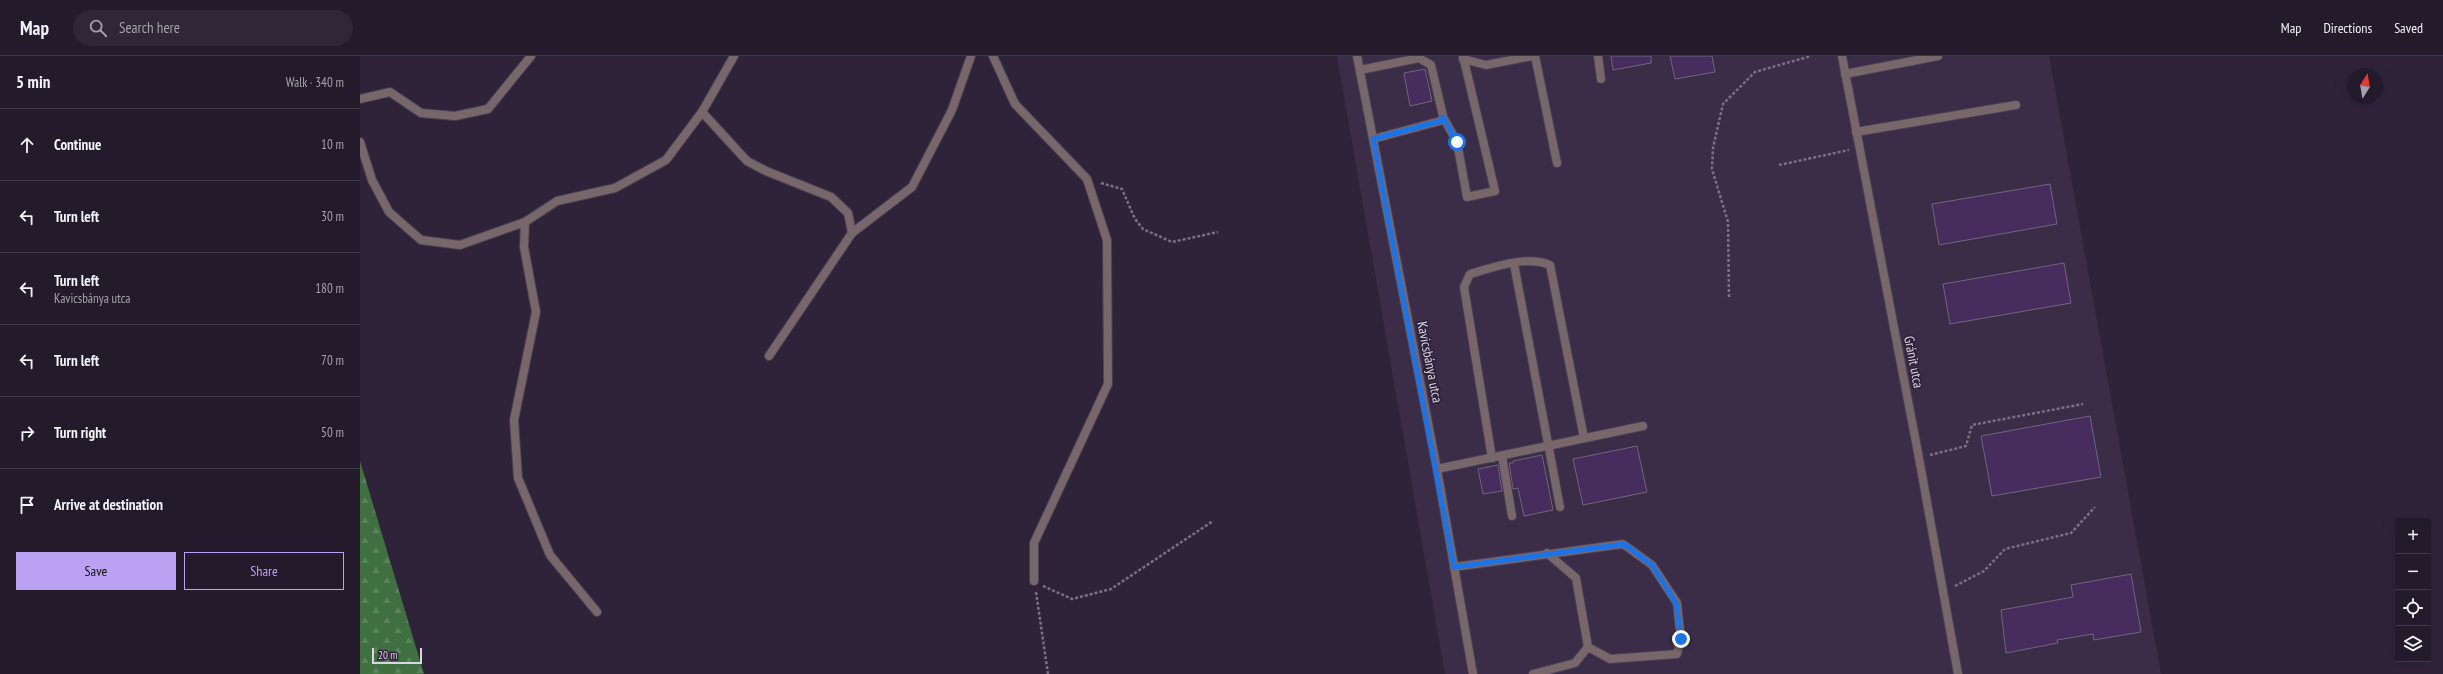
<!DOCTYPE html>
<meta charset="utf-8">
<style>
body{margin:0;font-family:"PT Sans Narrow",sans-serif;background:#2f2738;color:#f1f3f6}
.controls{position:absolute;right:12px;bottom:12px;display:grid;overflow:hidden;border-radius:0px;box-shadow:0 4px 16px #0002}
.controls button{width:36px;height:36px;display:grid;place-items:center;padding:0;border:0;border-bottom:1px solid #403848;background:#231a2c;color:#f1f3f6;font:20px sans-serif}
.compass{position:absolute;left:1987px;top:12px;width:36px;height:36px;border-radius:50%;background:#231a2c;box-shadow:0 4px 16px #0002;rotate:11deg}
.scale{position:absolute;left:12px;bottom:10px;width:50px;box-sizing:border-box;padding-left:4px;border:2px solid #dbd4e3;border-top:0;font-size:11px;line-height:14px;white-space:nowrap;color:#dbd4e3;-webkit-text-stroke:3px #2f233a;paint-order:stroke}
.stop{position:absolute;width:12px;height:12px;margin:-9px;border:3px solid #1a73e8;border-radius:50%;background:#fff}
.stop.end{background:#1a73e8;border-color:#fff;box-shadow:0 1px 4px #0008}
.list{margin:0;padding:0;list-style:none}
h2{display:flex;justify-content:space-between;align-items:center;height:52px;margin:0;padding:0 16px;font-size:17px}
h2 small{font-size:13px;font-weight:400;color:#a3a1a9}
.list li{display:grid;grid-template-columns:26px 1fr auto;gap:12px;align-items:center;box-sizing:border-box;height:72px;padding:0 16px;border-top:1px solid #403848}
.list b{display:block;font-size:15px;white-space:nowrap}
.list p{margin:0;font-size:13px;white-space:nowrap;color:#a3a1a9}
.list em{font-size:13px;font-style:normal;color:#a3a1a9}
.actions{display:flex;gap:8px;padding:12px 16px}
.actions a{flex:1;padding:9px 0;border:1px solid #bca0f2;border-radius:0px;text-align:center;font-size:14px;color:#bca0f2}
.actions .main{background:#bca0f2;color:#111}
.icon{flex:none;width:22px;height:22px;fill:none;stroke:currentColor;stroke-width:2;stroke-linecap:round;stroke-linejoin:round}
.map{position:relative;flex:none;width:2083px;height:618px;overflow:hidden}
header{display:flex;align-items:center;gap:24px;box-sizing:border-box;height:56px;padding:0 20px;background:#231a2c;border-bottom:1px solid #403848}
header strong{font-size:19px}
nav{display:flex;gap:22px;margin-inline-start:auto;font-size:14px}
.search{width:280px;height:36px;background:#2f2738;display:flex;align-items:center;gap:10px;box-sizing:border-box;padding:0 14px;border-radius:22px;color:#a3a1a9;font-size:15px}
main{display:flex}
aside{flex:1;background:#231a2c}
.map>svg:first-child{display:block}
</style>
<header>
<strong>Map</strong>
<div class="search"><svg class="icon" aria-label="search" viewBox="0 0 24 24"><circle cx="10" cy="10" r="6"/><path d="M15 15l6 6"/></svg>Search here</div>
<nav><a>Map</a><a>Directions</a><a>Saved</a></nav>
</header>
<main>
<aside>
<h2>5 min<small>Walk · 340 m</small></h2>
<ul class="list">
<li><svg class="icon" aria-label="ahead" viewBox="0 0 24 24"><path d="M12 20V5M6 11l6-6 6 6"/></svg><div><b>Continue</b></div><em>10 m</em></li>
<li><svg class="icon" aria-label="left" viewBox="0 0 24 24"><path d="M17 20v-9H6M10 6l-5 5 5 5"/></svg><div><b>Turn left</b></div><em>30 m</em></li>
<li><svg class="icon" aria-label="left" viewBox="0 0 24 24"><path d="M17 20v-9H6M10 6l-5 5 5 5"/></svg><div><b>Turn left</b><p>Kavicsbánya utca</p></div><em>180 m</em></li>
<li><svg class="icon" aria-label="left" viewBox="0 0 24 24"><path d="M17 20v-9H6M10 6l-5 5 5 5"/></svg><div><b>Turn left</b></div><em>70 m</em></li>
<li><svg class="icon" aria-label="right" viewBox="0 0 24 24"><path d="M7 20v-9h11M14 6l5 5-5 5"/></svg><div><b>Turn right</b></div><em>50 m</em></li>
<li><svg class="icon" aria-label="arrive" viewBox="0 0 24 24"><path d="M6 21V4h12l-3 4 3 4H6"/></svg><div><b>Arrive at destination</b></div></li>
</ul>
<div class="actions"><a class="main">Save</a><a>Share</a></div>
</aside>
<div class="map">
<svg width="2083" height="618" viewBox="0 0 2083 618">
<defs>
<pattern id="forest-firs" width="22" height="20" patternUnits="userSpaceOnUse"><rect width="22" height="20" fill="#407041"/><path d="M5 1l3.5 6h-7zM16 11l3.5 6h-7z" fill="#5b845c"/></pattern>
</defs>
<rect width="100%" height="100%" fill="#2f233a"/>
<path fill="#3b2c48" d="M977,0h712l112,618h-716z"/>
<path fill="url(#forest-firs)" d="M0,405l64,213h-64z"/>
<g fill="#472c5e" stroke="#71647e">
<path d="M1251,0h40v7l-38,7z"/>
<path d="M1310,0h42l3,16 -40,7z"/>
<path d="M1065,13l7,32 -22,5 -6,-33z"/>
<path d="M1690,128l7,40 -118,21 -7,-41z"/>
<path d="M1704,207l7,40 -121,21 -7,-40z"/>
<path d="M1730,360l11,61 -109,19 -11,-60z"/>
<path d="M1277,390l10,46 -64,13 -10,-46z"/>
<path d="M1182,399l11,55 -29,6 -6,-28 -5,1 -4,-26h4v-2z"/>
<path d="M1138,409l4,26 -19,3 -5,-25z"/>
<path d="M1771,518l10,58 -47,8 -1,-6 -36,6 1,3 -52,10 -5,-43 72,-13 -2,-12z"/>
</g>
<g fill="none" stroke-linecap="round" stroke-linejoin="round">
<g stroke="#4b3f55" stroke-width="10">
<g id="service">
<path d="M633,0l22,48 72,75 20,61 1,144 -74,159v38"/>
<path d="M997,0l80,413 36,205"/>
<path d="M1175,0l22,107"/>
<path d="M1238,0l3,23"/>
<path d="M1103,3l23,6 46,-9"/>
<path d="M1000,14l59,-12 12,7 13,55 -71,19"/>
<path d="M1485,18l93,-18"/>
<path d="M0,43l30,-7 31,21 34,3 33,-7 43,-53"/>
<path d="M342,56l45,49 19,10 65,26 17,16 4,20"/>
<path d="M1083,61l14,25 10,55 28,-6 -32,-135"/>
<path d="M1496,76l160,-27"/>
<path d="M0,86l12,38 17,32 32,28 39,5 65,-23"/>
<path d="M1154,208l46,243"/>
<path d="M409,300l83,-123 60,-46 40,-77 19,-54"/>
<path d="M1142,400l10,60"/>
<path d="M1132,402l-28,-171 6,-13c24,-7 57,-19 80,-9l34,173"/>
<path d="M1077,413l206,-43"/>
<path d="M1094,511l169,-23 29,21 25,38 4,36 -4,15 -67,5 -22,-12"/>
<path d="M237,556l-47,-57 -32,-77 -4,-58 22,-108 -12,-65 1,-25 32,-21 58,-13 51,-28 36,-48 32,-56"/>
<path d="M1173,618l42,-11 13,-16 -12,-69 -29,-25"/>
</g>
</g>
<g stroke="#4b3f55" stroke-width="10">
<path id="minor" d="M1482,0l77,402 39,216"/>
</g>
<g stroke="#7a7083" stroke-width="2.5" stroke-dasharray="3 2" stroke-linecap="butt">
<path d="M1419,109l70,-15"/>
<path d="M741,127l21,6 13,30 8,10 29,13 46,-10"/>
<path d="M1369,241l-1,-75 -16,-53 1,-21 10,-44 32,-32 56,-16"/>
<path d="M1570,399l36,-9 6,-21 111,-21"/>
<path d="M683,530l29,13 39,-10 102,-68"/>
<path d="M1595,530l29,-15 21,-22 66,-16 24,-26"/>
<path d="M676,536l12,82"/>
</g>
<use href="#service" stroke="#77676a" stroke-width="8"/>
<use href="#minor" stroke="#77676a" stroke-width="8"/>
</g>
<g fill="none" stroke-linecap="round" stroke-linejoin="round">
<path stroke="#1a73e8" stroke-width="5" d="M1097,86l-14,-25 1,3 -71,19 81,428 170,-23 28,21 24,38 5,36"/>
</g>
<g text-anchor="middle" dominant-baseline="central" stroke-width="3.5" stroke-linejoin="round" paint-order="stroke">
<g font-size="14" fill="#dbd4e3" stroke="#2f233a">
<text transform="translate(1070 306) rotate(79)">Kavicsbánya utca</text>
<text transform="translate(1554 306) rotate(79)">Gránit utca</text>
</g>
</g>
</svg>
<div class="controls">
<button>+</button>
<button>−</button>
<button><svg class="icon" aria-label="locate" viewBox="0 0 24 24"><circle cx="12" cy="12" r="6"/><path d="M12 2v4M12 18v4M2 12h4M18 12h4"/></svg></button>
<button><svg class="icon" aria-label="layers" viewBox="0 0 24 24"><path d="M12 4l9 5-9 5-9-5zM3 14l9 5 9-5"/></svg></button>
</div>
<svg class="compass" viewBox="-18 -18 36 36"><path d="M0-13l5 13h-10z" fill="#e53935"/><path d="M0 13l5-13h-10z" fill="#a3a1a9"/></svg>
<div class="scale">20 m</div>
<div class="stop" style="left:1097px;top:86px"></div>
<div class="stop end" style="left:1321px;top:583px"></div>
</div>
</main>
